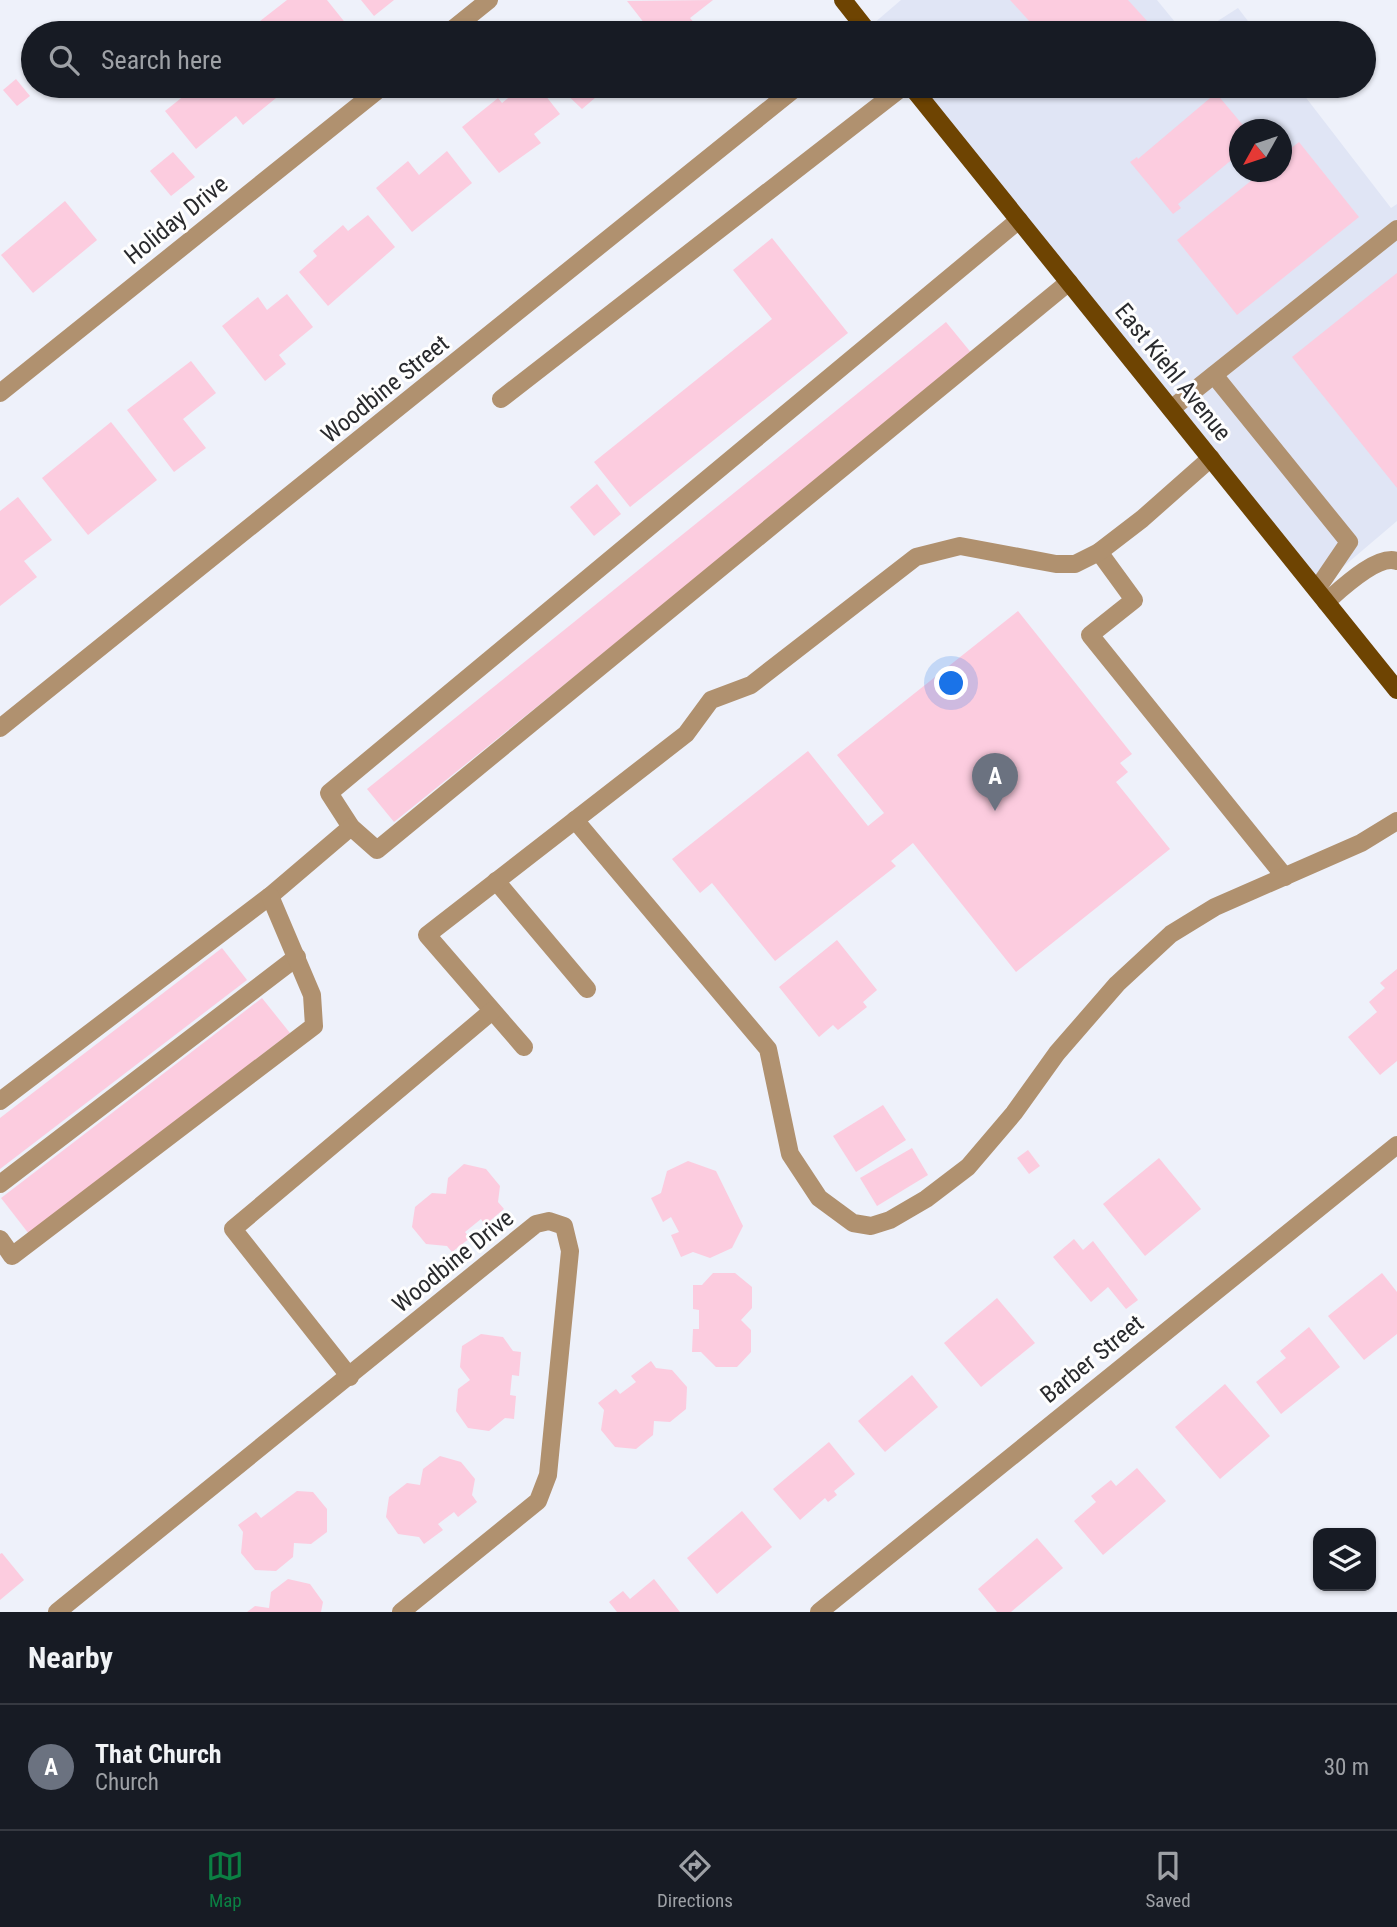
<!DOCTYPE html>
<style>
body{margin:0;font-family:"Roboto Condensed",sans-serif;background:#20242c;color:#f1f3f6}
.controls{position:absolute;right:21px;bottom:21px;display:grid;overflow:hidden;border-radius:14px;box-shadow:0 2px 5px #0004}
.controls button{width:63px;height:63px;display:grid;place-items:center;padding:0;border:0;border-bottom:2px solid #363941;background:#171b24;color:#f1f3f6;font:35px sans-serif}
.compass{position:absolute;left:1229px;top:119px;width:63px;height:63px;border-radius:50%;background:#171b24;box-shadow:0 2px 5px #0004;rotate:230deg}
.you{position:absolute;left:952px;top:684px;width:24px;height:24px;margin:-18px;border:5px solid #fff;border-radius:50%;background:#1a73e8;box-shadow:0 0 0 10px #1a73e833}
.badge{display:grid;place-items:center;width:46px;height:46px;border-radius:50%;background:#0b8043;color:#fff;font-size:23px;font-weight:700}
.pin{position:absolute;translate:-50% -58px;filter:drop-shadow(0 2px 4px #0008)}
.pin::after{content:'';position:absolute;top:37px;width:24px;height:21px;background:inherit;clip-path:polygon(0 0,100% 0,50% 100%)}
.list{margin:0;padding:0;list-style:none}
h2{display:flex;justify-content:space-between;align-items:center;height:91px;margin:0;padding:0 28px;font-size:30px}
h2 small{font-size:23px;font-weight:400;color:#9ea1a6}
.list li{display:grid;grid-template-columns:46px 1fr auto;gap:21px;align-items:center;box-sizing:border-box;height:126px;padding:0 28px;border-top:2px solid #363941}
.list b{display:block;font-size:26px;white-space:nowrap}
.list p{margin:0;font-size:23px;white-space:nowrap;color:#9ea1a6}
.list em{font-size:23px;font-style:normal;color:#9ea1a6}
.icon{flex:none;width:38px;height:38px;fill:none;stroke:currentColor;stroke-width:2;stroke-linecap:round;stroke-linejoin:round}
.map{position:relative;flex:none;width:1397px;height:1612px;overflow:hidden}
.search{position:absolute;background:#171b24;box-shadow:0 2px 5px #0004;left:21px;right:21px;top:21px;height:77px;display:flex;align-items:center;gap:18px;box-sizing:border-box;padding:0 24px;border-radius:38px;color:#9ea1a6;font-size:26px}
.sheet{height:217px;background:#171b24}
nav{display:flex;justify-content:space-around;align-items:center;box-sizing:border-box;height:98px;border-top:2px solid #363941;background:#171b24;font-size:19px;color:#9ea1a6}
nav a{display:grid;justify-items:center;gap:4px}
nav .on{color:#0b8043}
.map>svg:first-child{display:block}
</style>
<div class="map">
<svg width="1397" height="1612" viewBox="0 0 1397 1612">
<rect width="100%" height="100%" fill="#eef1fa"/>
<g fill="#e0e5f5" fill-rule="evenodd">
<path d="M901,0h256l27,33h-315l-3,-3z"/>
<path d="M1238,8l19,25h-58z"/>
<path d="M911,86h386l94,122 6,-4v317l-80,68zM1240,130h42v42h-42z"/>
</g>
<g fill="#fcccdf">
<path d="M287,0h40l20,25 -9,8h-84l-4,-4z"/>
<path d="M361,0h33l-20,16z"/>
<path d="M713,0l-23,18 11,13 -3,2h-46l-25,-32z"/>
<path d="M1010,0h118l30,33h-118z"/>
<path d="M601,21l11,12h-26z"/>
<path d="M16,79l14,17 -13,10 -14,-16z"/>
<path d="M185,86h81l10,12 -33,27 -7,-9 -40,33 -31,-38 25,-20z"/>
<path d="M523,86h15l22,28 -26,20 7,9 -42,30 -37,-46 36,-29 4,5z"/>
<path d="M558,86h51l-27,23z"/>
<path d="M1216,93l31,37h-7v23l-62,51 3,4 -8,6 -43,-52 7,-5 1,2z"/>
<path d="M1299,142l60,75 -122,98 -60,-75 85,-68h20v-17z"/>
<path d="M447,151l25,32 -60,49 -36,-44 32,-27 11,14z"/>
<path d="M173,152l22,25 -24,19 -21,-25z"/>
<path d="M65,201l32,39 -64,53 -32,-38z"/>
<path d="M368,215l27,32 -67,59 -29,-34 18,-16 -4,-5 30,-26 5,6z"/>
<path d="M772,238l76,95 -218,174 -36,-45 178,-143 -39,-49z"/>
<path d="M1397,273v215l-105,-131z"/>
<path d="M287,294l26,33 -34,28 7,9 -21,17 -43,-55 36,-29 9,13z"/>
<path d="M946,322l27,33 -579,467 -27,-33z"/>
<path d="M191,361l25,32 -33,26 23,29 -32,24 -47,-62z"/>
<path d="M111,422l46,58 -69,55 -46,-57z"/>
<path d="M597,484l24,30 -27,22 -24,-29z"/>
<path d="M18,497l34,43 -28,21 13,16 -37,29v-95z"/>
<path d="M1018,611l114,143 -12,9 8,9 -12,10 54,67 -154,123 -103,-129 -22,18 5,5 -121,95 -63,-78 -12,10 -28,-34 136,-108 60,75 16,-13 -47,-58z"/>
<path d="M837,940l40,50 -14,12 4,5 -29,23 -5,-5 -14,12 -40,-50z"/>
<path d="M222,948l25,32 -247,189v-51z"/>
<path d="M1397,969v92l-17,14 -32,-38 29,-25 -8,-10 16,-14 -5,-5z"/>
<path d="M262,998l28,35 -261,201 -28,-36z"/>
<path d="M883,1105l23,35 -50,32 -23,-36z"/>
<path d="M912,1148l16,27 -51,31 -17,-28z"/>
<path d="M1028,1150l12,16 -11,8 -12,-16z"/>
<path d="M1159,1158l42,51 -56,47 -42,-52z"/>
<path d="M688,1161l28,10 27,55 -11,22 -22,10 -17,-6 -12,5 -10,-22 8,-3 -8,-15 -8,5 -12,-24 10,-5 6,-22z"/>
<path d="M464,1164l22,5 14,17 -2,16 6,7 -19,16 -4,-6 -16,13 5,6 -18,14 -5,-6 -21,-2 -14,-17 3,-20 17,-14 14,1 2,-16z"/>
<path d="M1074,1239l9,11 10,-9 45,59 -12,9 -18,-22 -17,15 -38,-45z"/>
<path d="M713,1273h22l17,14v21l-11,12 10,10v22l-14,15h-21l-15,-15h-9l1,-23h6v-19l-6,-1v-24h9z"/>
<path d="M1382,1273l15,19v42l-33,26 -36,-44z"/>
<path d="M997,1298l38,45 -54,44 -37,-44z"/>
<path d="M1309,1327l31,40 -59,47 -25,-32 30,-24 -6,-7z"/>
<path d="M481,1334l22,3 10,14 8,1 -2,24 -7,-1 -2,20 6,1 -2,23 -9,-1 -16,13 -21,-3 -12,-17 2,-22 12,-9 -10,-13 2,-21z"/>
<path d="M651,1361l5,7 16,2 15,17 -1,22 -16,13 -16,-1 -1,14 -17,14 -21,-2 -14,-17 3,-20 -6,-7 18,-14 4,5 16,-12 -5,-6z"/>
<path d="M912,1375l26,32 -53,45 -27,-31z"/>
<path d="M1225,1384l45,52 -50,43 -45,-52z"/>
<path d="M829,1442l26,32 -21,17 3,4 -9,7 -3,-4 -25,22 -27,-31z"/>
<path d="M440,1456l21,6 14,17 -3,16 5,7 -19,15 -4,-5 -16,12 5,6 -19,14 -5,-7 -21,-3 -12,-17 3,-20 18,-14 13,2 3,-16z"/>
<path d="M1137,1468l29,33 -63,54 -29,-34 22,-19 -5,-6 20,-16 5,6z"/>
<path d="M297,1491l16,1 14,17v23l-16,12 -17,-1 -1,14 -17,14 -21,-1 -14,-17 2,-21 -5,-7 18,-13 5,6z"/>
<path d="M742,1511l30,36 -55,47 -30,-36z"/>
<path d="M1037,1538l26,30 -52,44h-14l-19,-23z"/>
<path d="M2,1553l22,27 -24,20v-46z"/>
<path d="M288,1579l22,5 13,18 -2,10h-74l8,-6 14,2 2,-16z"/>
<path d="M654,1579l26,33h-63l-8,-10 14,-11 7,8z"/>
</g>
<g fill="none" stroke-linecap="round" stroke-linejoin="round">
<g stroke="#b0916f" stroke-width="18">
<path d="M448,33l41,-33"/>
<path d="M1019,220l-690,573 22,34 26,23 692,-568"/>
<path d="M1214,375l135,167 -32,47"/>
<path d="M0,393l383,-307"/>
<path d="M501,399l403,-313"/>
<path d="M1171,409l226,-180"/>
<path d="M1099,552l35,48 -44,35 195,242"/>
<path d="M1326,602c15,-13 51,-48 71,-41"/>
<path d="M0,728l798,-642"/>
<path d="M575,820l193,229 22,105 29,44 34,25 18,3 19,-6 36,-21 42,-32 46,-54 43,-60 60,-69 54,-50 44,-27 146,-64 36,-22"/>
<path d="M496,881l91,108"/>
<path d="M524,1047l-97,-112 259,-201 25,-34 40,-15 165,-128 44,-11 96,18h19l24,-12 43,-33 69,-61"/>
<path d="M0,1101l270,-205 81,-69"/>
<path d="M0,1184l297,-227"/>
<path d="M0,1239l12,17 302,-230 -2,-31 -42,-99"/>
<path d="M350,1377l-117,-148 259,-218"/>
<path d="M57,1612l479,-388 13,-3 15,5 6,25 -22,224 -10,26 -137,111"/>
<path d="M819,1612l578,-467"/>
</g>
<g stroke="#6e4402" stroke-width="18">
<path d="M843,0l26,33"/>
<path d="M911,86l486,604"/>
</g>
</g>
<g text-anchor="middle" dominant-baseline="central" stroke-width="6" stroke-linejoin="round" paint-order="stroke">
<g font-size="24" fill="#292a2d" stroke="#fefefe">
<text transform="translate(176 220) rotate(-39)">Holiday Drive</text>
<text transform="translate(1173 372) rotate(51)">East Kiehl Avenue</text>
<text transform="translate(385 389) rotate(-39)">Woodbine Street</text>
<text transform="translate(453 1261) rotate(-39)">Woodbine Drive</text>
<text transform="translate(1092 1359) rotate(-39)">Barber Street</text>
</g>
</g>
</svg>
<div class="controls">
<button><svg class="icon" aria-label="layers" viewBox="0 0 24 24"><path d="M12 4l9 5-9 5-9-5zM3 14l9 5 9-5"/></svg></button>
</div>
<svg class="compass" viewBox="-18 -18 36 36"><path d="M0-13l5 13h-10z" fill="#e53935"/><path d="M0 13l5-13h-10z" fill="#9ea1a6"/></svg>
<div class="you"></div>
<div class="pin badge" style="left:995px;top:811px;background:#6b7280">A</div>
<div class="search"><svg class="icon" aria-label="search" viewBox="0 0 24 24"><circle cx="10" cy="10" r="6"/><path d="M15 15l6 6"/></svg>Search here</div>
</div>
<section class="sheet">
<h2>Nearby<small></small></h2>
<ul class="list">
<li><span class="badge" style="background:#6b7280">A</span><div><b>That Church</b><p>Church</p></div><em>30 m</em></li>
</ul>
</section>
<nav>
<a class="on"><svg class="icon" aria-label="map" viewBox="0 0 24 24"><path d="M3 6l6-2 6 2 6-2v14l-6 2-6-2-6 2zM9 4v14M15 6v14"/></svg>Map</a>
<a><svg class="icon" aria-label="directions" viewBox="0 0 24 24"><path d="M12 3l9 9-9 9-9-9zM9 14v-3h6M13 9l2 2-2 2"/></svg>Directions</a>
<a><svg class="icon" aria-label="saved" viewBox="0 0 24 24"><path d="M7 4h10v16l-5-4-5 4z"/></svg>Saved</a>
</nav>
